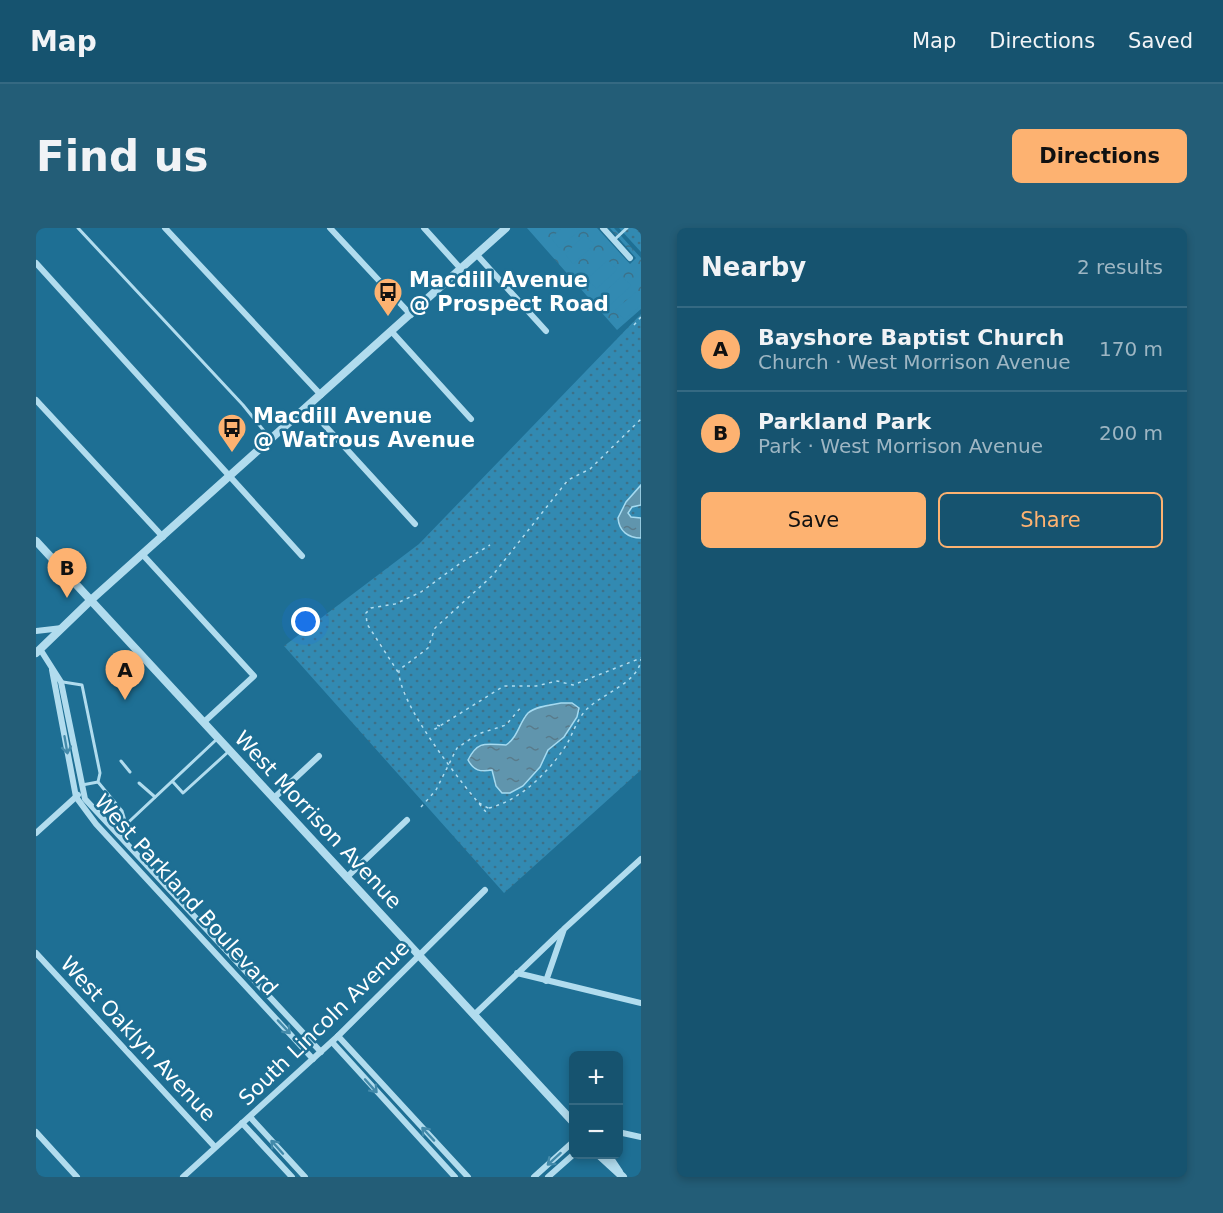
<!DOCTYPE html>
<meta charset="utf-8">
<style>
body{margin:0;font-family:"DejaVu Sans",sans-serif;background:#235d77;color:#f1f3f6}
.controls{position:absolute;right:18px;bottom:18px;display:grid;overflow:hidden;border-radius:9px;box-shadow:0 3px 9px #0003}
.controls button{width:54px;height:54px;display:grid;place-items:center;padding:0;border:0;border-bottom:2px solid #356982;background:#16536f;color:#f1f3f6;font:30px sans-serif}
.you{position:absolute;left:270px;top:394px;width:21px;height:21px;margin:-15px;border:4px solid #fff;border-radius:50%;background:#1a73e8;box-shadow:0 0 0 9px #1a73e833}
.badge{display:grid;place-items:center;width:39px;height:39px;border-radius:50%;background:#fdb271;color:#111;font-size:20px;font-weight:700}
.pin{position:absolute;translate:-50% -50px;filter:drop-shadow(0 2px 3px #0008)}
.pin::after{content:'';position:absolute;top:32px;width:21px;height:18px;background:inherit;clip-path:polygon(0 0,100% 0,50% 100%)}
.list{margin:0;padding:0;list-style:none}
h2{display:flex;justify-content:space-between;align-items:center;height:78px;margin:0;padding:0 24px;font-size:26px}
h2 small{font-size:20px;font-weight:400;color:#9eb6c3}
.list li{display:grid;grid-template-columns:39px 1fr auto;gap:18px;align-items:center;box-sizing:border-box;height:84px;padding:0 24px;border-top:2px solid #356982}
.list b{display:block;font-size:22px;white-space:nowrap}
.list p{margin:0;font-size:20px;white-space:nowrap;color:#9eb6c3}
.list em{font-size:20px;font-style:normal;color:#9eb6c3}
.actions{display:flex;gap:12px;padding:18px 24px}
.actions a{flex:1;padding:14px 0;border:2px solid #fdb271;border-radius:9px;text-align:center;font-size:21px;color:#fdb271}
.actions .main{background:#fdb271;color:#111}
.map{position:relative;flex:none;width:605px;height:949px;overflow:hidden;border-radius:9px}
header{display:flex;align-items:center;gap:36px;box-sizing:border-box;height:84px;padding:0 30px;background:#16536f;border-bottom:2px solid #356982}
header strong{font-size:28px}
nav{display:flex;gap:33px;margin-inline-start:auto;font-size:21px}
.intro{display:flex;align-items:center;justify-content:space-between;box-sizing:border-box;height:144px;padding:0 36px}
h1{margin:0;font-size:42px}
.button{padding:15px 27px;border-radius:9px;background:#fdb271;color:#111;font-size:21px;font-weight:700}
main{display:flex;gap:36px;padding:0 36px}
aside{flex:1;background:#16536f;border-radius:9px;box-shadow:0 3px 9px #0003}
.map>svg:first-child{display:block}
</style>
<header>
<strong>Map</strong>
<nav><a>Map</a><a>Directions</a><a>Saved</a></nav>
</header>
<div class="intro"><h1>Find us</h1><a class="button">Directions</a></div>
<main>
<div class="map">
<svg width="605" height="949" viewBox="0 0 605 949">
<defs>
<pattern id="grass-dots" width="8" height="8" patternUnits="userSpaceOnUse" patternTransform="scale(1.5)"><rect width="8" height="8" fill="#328ab2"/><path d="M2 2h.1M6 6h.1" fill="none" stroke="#3c7189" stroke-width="1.8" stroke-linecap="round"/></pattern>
<pattern id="park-crowns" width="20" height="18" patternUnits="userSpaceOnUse" patternTransform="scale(1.5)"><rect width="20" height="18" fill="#328ab2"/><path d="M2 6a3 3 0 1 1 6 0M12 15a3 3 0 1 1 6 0" fill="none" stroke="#3c7189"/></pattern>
<pattern id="water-ripples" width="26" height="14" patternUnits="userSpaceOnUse" patternTransform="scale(1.5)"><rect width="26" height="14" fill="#6095ad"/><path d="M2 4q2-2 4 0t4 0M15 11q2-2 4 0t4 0" fill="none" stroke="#597b8b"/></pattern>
</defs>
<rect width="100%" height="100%" fill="#1e6f94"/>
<g fill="url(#grass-dots)">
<path d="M583,0h22v24z"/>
<path d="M605,86v456l-137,123 -220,-247 135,-102z"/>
</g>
<path fill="url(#park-crowns)" d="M491,0h70l33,36 6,-6 -26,-30h4l27,30v51l-24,21z"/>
<g fill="#328ab2">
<path d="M526,0l18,2 -21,18 -8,-10z"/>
<path d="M549,7l9,10 -21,19 -8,-10z"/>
<path d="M572,32l9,10 -21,19 -9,-10z"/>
<path d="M586,48l9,10 -21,19 -9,-10z"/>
<path d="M600,64l5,5v8l-17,15 -9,-10z"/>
</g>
<g fill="url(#water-ripples)" stroke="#a5daf0" stroke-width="1.5">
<path d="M605,257v20l-9,2 -4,6 3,4 10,1v20c-13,0 -22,-7 -23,-20l8,-16z"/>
<path d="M525,475h11l7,5 -2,9 -13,20 -16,13 -8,17 -17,19 -13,7h-8l-6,-7 -4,-16c-12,2 -18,1 -24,-10 10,-20 18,-16 38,-15 12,-8 13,-22 22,-32 8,-7 23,-8 33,-10z"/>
</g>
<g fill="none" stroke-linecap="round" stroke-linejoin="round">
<g stroke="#b1dcee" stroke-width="1.5" stroke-dasharray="3 4.5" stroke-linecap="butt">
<path d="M598,97l7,-8"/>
<path d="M362,444l-31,-48 -1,-11 5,-5 24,-4 26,-12 41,-30 28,-17"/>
<path d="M404,498l-4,-1 -1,4 69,-43h32l21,-5 16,4 68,-27"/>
<path d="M443,575l9,5 -2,4c-22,-26 -89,-109 -87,-142l29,-22 7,-20 57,-52 76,-96 22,-11 51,-50"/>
<path d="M385,579l15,-17 21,-42 21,-14 28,-9 16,-19"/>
<path d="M453,580c32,-8 60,-36 78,-64 6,-11 11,-27 21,-36 16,-15 51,-26 53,-49"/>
</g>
<g stroke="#b1dcee" stroke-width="3">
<path d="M42,0l165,177 26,32"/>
<path d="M578,12l13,-12"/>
<path d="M27,454l19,3 18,88 -2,9 24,29 4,13"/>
<path d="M85,533l9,11"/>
<path d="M137,554l10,11 45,-41"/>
<path d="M103,555l16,14"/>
<path d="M46,557l16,-3"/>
<path d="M81,605l100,-94"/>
</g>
<g stroke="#b1dcee" stroke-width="6">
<path d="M129,0l156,167"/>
<path d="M294,0l81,87"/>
<path d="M388,0l37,41"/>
<path d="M567,0l27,30"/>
<path d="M441,27l69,76"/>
<path d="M0,35l266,293"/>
<path d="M356,104l79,87"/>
<path d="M0,172l127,137"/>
<path d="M272,179l107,117"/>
<path d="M107,327l111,121 -50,46"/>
<path d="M0,403l26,-3"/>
<path d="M4,421l21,33 24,117 236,253"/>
<path d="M16,442l24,127 20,27 217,235"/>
<path d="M238,570l45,-42"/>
<path d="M0,605l42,-38"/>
<path d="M311,649l60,-57"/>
<path d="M0,725l179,194"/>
<path d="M481,745l124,30"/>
<path d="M510,753l18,-52 77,-70"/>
<path d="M438,787l88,-84"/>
<path d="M302,808l130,141"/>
<path d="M296,814l123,135"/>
<path d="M214,889l55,60"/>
<path d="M206,895l50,54"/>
<path d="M0,904l41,45"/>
<path d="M582,904l23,5"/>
<path d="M147,949l155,-141 147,-146"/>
<path d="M498,949l40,-36"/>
<path d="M512,949l26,-23"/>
</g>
<g stroke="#b1dcee" stroke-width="8">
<path d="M0,313l538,582"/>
<path d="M0,425l55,-53 415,-372"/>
<path d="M562,926l25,23"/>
<path d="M571,926l12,18"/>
</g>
</g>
<defs><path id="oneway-shaft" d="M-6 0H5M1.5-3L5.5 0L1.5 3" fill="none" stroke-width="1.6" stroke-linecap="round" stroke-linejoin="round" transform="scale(1.5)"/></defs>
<g stroke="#438aaa">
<use href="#oneway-shaft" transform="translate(30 517) rotate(80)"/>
<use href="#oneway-shaft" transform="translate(248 799) rotate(47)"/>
<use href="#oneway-shaft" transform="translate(335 858) rotate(48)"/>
<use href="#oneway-shaft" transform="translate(392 906) rotate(-133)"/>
<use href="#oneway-shaft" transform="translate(241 919) rotate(-132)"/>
<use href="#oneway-shaft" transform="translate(518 931) rotate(138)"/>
</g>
<defs>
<g id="bus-pin" transform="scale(1.5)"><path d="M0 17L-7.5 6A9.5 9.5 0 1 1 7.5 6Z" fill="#fdb271" stroke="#1e6f94"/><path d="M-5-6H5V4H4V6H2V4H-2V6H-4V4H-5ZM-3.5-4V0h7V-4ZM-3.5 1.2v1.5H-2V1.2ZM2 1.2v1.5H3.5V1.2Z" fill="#111"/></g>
</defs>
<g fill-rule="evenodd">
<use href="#bus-pin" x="352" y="64"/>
<use href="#bus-pin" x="196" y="200"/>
</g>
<g text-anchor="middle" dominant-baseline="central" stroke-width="5" stroke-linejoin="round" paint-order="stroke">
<g font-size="21" font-weight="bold" fill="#fff" stroke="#1e6f94" text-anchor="start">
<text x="373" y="52">Macdill Avenue<tspan x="373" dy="24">@ Prospect Road</tspan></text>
<text x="217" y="188">Macdill Avenue<tspan x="217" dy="24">@ Watrous Avenue</tspan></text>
</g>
<g font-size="21" fill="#fff" stroke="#1e6f94">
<text transform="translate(282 592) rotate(47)">West Morrison Avenue</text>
<text transform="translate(150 667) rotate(48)">West Parkland Boulevard</text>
<text transform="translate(288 795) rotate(-44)">South Lincoln Avenue</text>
<text transform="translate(102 811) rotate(47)">West Oaklyn Avenue</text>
</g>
</g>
</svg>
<div class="controls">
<button>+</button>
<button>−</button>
</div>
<div class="you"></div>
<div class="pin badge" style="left:89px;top:472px">A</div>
<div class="pin badge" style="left:31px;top:370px">B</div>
</div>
<aside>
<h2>Nearby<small>2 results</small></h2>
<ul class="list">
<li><span class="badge">A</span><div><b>Bayshore Baptist Church</b><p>Church · West Morrison Avenue</p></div><em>170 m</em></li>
<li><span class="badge">B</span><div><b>Parkland Park</b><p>Park · West Morrison Avenue</p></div><em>200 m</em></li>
</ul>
<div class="actions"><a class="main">Save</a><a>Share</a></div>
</aside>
</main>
